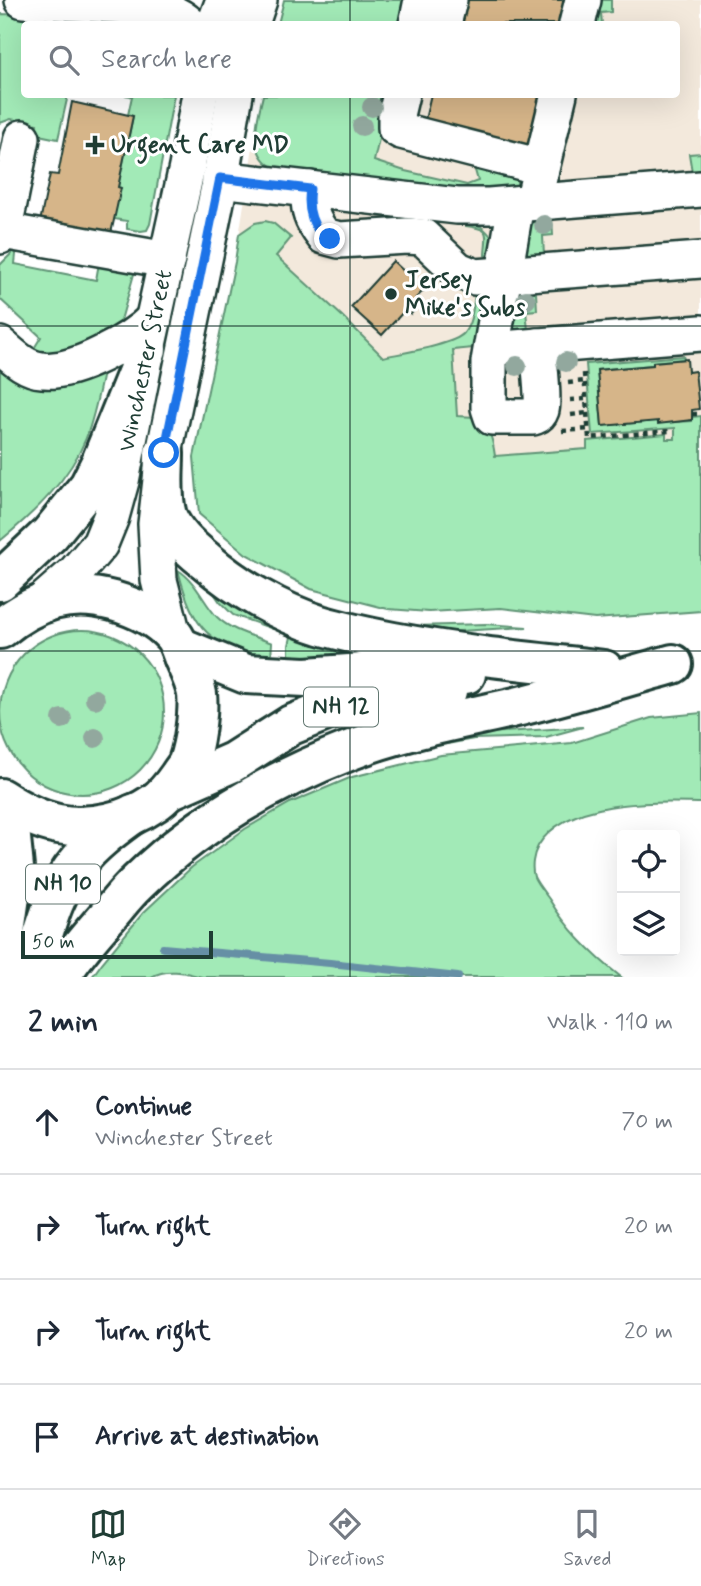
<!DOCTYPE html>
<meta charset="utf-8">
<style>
body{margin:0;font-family:Mynerve,sans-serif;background:#f6f6f7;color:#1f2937}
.controls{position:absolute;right:21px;bottom:21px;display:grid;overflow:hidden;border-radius:7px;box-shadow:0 7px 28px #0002}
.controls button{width:63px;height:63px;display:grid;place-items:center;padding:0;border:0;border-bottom:2px solid #e0e1e3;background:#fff;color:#1f2937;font:35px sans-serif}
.scale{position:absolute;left:21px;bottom:18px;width:192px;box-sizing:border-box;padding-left:7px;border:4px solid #1f3d34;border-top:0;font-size:19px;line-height:24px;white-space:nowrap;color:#1f3d34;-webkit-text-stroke:5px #fff;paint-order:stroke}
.stop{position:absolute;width:21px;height:21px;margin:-16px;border:5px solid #1a73e8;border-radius:50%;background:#fff}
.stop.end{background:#1a73e8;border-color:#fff;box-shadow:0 2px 7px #0008}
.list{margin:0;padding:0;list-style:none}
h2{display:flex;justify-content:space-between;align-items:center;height:91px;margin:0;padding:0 28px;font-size:30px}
h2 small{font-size:23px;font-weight:400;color:#747a83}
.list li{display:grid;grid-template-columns:46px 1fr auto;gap:21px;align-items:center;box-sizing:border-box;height:105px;padding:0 28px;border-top:2px solid #e0e1e3}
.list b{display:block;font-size:26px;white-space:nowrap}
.list p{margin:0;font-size:23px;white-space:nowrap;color:#747a83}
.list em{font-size:23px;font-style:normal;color:#747a83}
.icon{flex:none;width:38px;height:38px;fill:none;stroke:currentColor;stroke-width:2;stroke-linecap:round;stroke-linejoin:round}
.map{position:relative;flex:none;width:701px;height:977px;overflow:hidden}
.search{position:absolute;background:#fff;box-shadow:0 7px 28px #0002;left:21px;right:21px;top:21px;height:77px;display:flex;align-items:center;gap:18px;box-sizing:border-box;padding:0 24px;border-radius:7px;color:#747a83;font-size:26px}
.sheet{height:511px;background:#fff}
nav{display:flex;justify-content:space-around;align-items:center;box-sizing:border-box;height:98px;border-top:2px solid #e0e1e3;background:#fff;font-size:19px;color:#747a83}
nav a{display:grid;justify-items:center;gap:4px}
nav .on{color:#1f3d34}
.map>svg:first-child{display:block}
</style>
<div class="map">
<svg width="701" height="977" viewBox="0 0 701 977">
<rect width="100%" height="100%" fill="#fff"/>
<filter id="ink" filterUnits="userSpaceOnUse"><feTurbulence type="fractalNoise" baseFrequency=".0143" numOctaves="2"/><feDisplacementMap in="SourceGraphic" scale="14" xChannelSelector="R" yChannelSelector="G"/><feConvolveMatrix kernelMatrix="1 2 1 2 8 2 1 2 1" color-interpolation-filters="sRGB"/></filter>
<g filter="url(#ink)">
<path fill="#f3e9dc" d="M284,0h417v499l-204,17 -262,-254 21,-135 7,-32 413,-1v-70h-398z"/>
<g fill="#a2eab7" stroke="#609476" stroke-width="2">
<path d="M284,0h128l-6,24h-128z"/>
<path d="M596,0h15v12l-10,1 1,11h-13z"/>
<path d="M0,14l158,6 14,4h-148v70l44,1 -10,44 -19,-4 -3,-3 1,-8 -26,-5 -11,4z"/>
<path d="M125,95h49l-24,129 -3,6 -6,1 -14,-2v-8l-13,-2 4,-32 15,-71 -5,-1 4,-19z"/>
<path d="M263,95h126l-15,66 31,10 62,14 11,-4 -5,-18 44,15v8l-2,2 -47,3 -190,-21c-33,-15 -21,-48 -15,-75z"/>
<path d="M701,153v19h-9l-3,-18z"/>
<path d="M539,217l13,1 1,17 -10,1 1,20 -18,1 -1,-2 6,-30z"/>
<path d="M265,221l8,2 18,15 -15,18 66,60 41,41c18,-4 71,-12 81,-24 8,-10 9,-26 11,-38l5,-3 3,2 -6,51 -4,3 -20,2 4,66 19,1c15,16 16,18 19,39l92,-7v-8l79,-7v5h9v-11l-83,6 -6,-70 97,-8 1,3 -31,3v3l-56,5 5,56 56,-5v2l34,-2v-4l9,-1v195l-106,8 -94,-11 -72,4 -41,-3 -77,-20 -65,-35 -47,-40 -5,-57 41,-195 4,-28 16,-11z"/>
<path d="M466,223c15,2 18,4 27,16l-2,16 -2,1 -4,-1c1,-22 7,-26 -19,-29z"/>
<path d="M12,244l5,1 -2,19 81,16 3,-17 33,8 2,3 -16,57 -54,28 -34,-4 11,-18 -41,-38v-34l11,-11z"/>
<path d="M520,290h13l3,3 1,17 -11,1 2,19 -16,-1 6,-38z"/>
<path d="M0,359h106c-6,26 -10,53 -20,79 -16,41 -52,75 -86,103z"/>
<path d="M178,570c18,11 25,32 39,47 14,14 37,19 55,26l-1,14c-63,-11 -77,-26 -93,-87z"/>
<path d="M205,580l71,48 -3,1 -40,-14 -13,-13z"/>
<path d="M376,622l37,4 73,-2 41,3 -84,5 -32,-1z"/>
<path d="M294,625l81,29 -86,4v-13z"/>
<circle cx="82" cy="712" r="82"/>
<path d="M701,713v90c-48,-1 -135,-4 -163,43 -5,9 -7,21 -4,31 3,7 10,15 15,22 18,30 45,57 72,78h-419c-18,-5 -35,-9 -51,0h-59l10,-14 41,-50 49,-46 53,-38 45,-26 62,-26 89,-22 131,-12 79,-25z"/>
<path d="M583,727l-37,10 -72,2 -81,15 93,-21z"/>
</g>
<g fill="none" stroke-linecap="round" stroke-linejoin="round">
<path stroke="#668fa5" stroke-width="8" d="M163,948l167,15 128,14"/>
</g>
<g fill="#d6b589" stroke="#1f3d34" stroke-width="2">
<path d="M456,0h117l-6,24h-118z"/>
<path d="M431,94h118l-15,58 -110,-28z"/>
<path d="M72,102l61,14 -15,71 3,1 -11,50 -70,-16 10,-48 8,1z"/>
<path d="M393,261l31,29 -8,8 5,4 -10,12 -6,-4 -23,25 -31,-28z"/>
<path d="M687,359l1,13 7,-1 4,38 -7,1v10l-34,4v-3l-56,5 -5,-56 56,-5v-3z"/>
</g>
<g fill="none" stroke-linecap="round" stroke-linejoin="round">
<g stroke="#1f3d34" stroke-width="40">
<g id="minor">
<path d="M23,0l126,7c16,3 28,6 40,17"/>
<path d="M215,24l9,-24"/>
<path d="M251,24l8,-24"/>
<path d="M417,24l5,-24"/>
<path d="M443,24l6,-24"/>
<path d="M577,24l6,-24"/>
<path d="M401,94l-5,21v13l5,3 140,36"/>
<path d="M220,179l237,27h32l212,-17"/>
<path d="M310,189c-3,20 2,32 14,47l15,4 68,-4 16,1 35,33 17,7 226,-17"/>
<path d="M536,190l23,-96"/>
<path d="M516,204l-27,158v46l3,9h41c5,-2 6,-1 8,-7 3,-9 -2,-51 -3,-64"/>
<path d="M3,233l19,-95"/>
<path d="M0,236l7,-4 7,1 153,27"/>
<path d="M0,345c12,10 25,24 42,25 32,4 90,-29 112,-51"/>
<path d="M515,348l186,-15"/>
<path d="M42,602l33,-29 25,-29 11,-27 10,-36 26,-132 40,-182 13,-73"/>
<path d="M173,635l-14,-55 -3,-56 8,-71 55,-266 16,-93"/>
</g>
</g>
<g stroke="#1f3d34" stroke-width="44">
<g id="major">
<path d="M0,803l11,35 3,30 -14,99"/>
<path d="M30,977c13,-39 21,-84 49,-116 15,-19 35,-33 54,-47"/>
</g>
</g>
<g stroke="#1f3d34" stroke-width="44">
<g id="highway">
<path d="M164,453c0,20 -3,43 3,63 7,18 24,33 38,44 32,28 74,52 115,65 24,7 48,12 73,17 69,13 140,20 211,28"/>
<path d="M0,581l50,-47 39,-48 12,-24 46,-113"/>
<path d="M0,629c34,-28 70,-40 113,-28 21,6 45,17 60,34 5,6 8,16 11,24 5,11 11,23 13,35 2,18 -3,51 -9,68 -2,5 -6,9 -9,14 -7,10 -14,20 -25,27 -26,18 -64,27 -96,21 -21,-4 -41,-15 -58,-26"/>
<path d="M180,647l66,27 60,3 58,-4 102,1"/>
<path d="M169,790l64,-28 58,-37 35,-14 22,-5 64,-8 35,-7"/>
<path d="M60,977c13,-22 29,-39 45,-58 11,-12 20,-25 32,-36 60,-59 136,-103 214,-133 54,-21 113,-31 169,-44 52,-13 102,-28 153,-42"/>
</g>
</g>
<g stroke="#1f3d34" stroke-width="4.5" stroke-dasharray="5 5" stroke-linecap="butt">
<path d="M584,373l5,65 81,-7v-3"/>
<path d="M568,383l17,-2"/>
<path d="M570,400l16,-1"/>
<path d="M692,414h9"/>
<path d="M571,415l16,-2"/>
<path d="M562,431l27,-2"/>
</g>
<use href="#minor" stroke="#fff" stroke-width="35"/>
<use href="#major" stroke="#fff" stroke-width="38"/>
<use href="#highway" stroke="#fff" stroke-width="38"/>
</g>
<g fill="#92a89e">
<circle cx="372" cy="107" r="10"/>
<circle cx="362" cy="126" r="10"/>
<circle cx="544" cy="225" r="10"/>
<circle cx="526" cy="300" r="10"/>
<circle cx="566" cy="362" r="10"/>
<circle cx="517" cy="366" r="10"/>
<circle cx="95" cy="699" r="10"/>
<circle cx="62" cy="719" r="10"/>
<circle cx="95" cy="738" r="10"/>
</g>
</g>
<g fill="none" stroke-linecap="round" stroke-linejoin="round" filter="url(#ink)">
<path stroke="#1a73e8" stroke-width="9" d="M164,453l56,-275 90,11c-3,18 1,42 20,50"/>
</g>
<path fill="none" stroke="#1f3d34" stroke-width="2" stroke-opacity="0.55" d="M350,0v24M350,94v883M0,326h701M0,651h701"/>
<g fill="#1f3d34" stroke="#fff" stroke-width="2.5">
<path d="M91.5 134.5h7v7h7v7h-7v7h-7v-7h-7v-7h7z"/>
<circle cx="391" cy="294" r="7"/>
</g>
<g text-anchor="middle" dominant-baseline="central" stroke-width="6" stroke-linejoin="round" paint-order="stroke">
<g fill="#fff" stroke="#627771" stroke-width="2">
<rect x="304" y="687.5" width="74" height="39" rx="5"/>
<rect x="26" y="864.5" width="74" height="39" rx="5"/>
</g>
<g font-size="23" font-weight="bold" fill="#1f3d34">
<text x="341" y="707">NH 12</text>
<text x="63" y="884">NH 10</text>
</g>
<g font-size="24" font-weight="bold" fill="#1f3d34" stroke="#fff" text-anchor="start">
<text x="111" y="145">Urgent Care MD</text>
<text x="405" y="280">Jersey<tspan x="405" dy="28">Mike's Subs</tspan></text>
</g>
<g font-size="24" fill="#1f3d34" stroke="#fff">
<text transform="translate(146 361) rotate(-78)">Winchester Street</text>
</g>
</g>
</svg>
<div class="controls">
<button><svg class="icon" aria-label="locate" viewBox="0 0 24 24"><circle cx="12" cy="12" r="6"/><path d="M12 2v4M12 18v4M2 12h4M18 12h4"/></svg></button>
<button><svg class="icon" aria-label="layers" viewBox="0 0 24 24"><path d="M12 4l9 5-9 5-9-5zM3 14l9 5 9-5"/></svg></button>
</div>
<div class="scale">50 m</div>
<div class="stop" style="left:164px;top:453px"></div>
<div class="stop end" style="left:330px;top:239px"></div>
<div class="search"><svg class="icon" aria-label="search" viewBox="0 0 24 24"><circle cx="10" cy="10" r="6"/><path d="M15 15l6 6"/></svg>Search here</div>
</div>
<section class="sheet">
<h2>2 min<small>Walk · 110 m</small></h2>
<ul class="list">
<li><svg class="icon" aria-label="ahead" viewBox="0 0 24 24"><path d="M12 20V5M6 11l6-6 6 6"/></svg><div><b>Continue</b><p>Winchester Street</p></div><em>70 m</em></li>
<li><svg class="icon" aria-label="right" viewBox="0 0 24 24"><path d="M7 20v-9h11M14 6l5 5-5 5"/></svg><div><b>Turn right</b></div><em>20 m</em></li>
<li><svg class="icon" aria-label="right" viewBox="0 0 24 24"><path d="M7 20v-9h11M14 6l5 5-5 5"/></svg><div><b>Turn right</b></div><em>20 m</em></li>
<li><svg class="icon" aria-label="arrive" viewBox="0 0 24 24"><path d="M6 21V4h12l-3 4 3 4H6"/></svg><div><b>Arrive at destination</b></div></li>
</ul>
</section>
<nav>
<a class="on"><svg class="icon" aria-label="map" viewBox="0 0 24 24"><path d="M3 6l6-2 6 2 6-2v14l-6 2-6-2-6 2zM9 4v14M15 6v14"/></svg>Map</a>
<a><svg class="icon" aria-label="directions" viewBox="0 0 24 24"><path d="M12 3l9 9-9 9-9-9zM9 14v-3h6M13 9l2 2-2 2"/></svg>Directions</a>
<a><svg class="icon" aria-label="saved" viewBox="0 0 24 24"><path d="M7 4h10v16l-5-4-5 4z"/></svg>Saved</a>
</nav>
